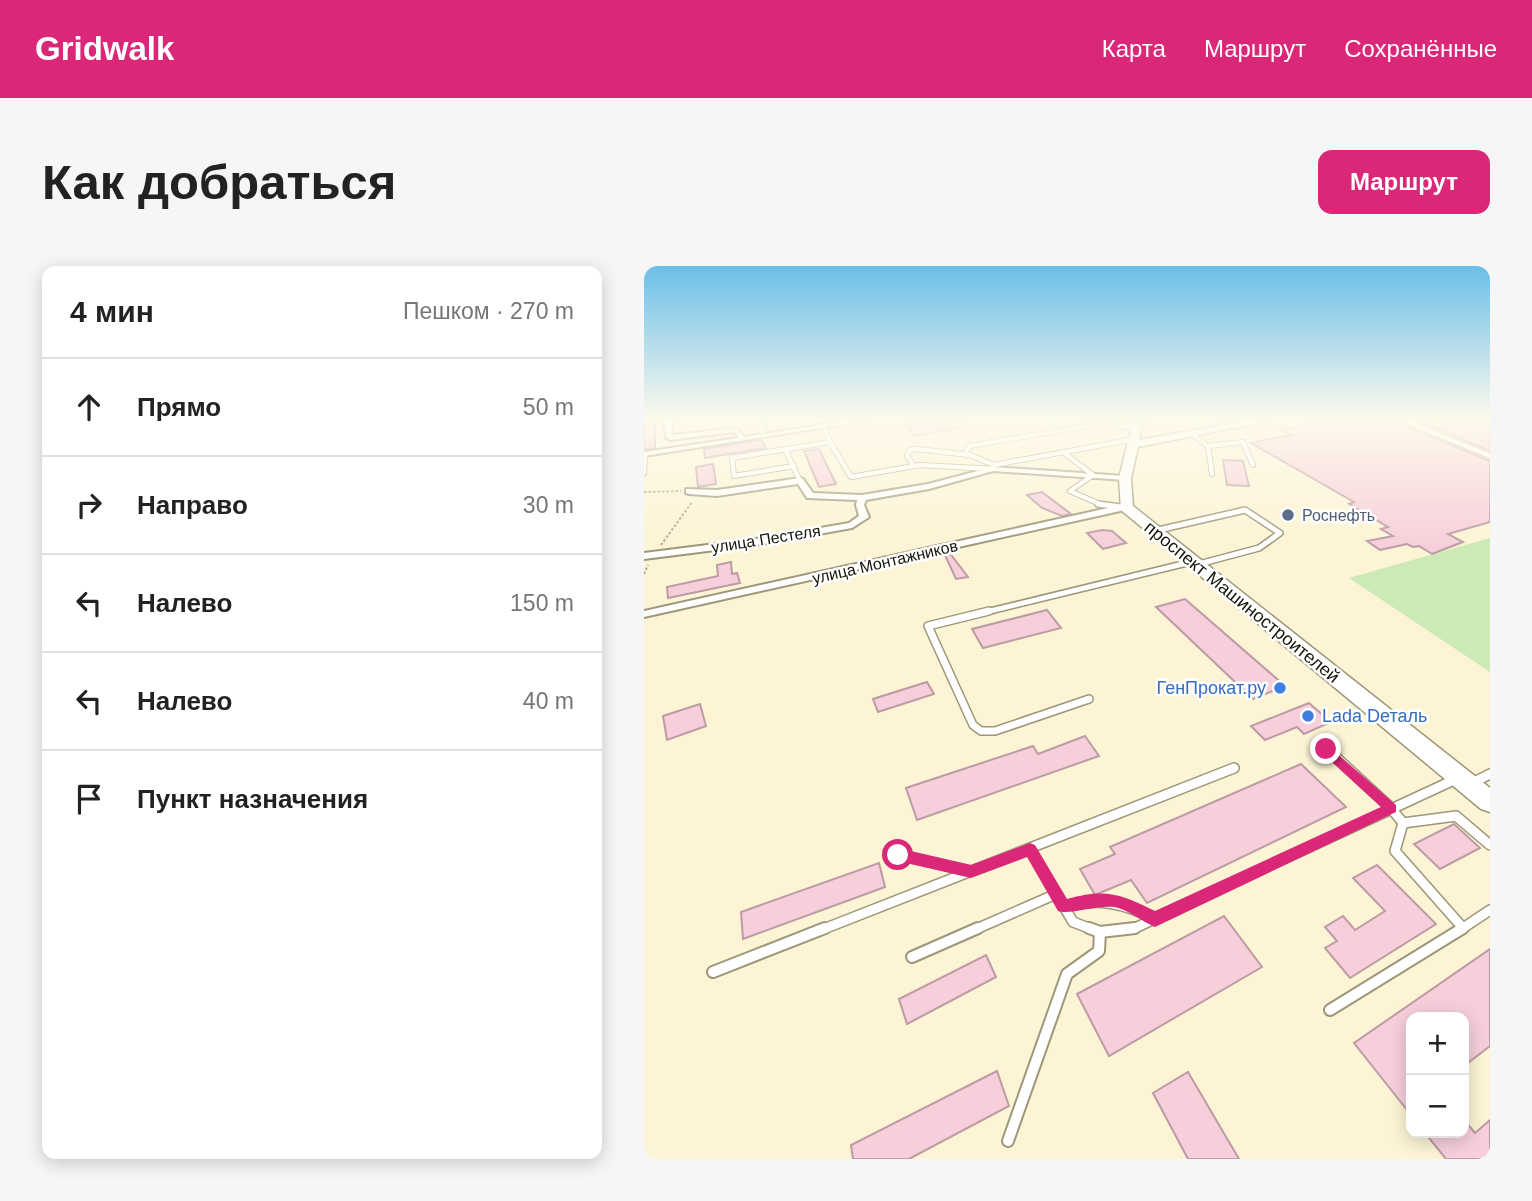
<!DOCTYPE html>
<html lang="ru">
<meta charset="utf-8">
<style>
body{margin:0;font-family:Arial,sans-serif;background:#f6f6f6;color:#222}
.controls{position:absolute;right:21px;bottom:21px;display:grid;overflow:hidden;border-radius:14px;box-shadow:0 4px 18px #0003}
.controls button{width:63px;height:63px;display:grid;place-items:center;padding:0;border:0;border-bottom:2px solid #e0e0e0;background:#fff;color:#222;font:35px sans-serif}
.stop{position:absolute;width:21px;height:21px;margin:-16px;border:5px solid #db2777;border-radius:50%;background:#fff}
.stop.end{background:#db2777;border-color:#fff;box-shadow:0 2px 7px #0008}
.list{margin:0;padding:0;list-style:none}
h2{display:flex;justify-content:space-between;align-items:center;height:91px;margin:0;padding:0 28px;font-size:30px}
h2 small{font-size:23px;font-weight:400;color:#767676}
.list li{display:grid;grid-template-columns:46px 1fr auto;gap:21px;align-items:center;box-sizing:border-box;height:98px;padding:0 28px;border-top:2px solid #e0e0e0}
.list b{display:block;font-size:26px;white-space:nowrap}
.list em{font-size:23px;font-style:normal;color:#767676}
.icon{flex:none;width:38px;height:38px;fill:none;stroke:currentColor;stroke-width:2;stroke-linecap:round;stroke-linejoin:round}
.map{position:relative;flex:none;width:846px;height:893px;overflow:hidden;border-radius:14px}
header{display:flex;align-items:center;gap:42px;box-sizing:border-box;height:98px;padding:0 35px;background:#db2777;color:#fff}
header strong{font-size:33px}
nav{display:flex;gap:38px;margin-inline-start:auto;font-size:24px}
.intro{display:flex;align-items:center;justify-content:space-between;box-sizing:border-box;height:168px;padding:0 42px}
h1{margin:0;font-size:49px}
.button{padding:18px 32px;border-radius:14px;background:#db2777;color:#fff;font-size:24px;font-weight:700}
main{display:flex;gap:42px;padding:0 42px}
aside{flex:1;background:#fff;border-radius:14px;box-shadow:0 4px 18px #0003}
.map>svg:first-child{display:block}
</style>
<header>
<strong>Gridwalk</strong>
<nav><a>Карта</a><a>Маршрут</a><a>Сохранённые</a></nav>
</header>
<div class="intro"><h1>Как добраться</h1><a class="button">Маршрут</a></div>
<main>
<aside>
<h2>4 мин<small>Пешком · 270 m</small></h2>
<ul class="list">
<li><svg class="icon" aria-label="ahead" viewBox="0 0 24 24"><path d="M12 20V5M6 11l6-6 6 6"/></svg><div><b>Прямо</b></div><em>50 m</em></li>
<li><svg class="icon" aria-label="right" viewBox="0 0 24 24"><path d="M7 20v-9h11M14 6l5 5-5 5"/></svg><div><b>Направо</b></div><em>30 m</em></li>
<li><svg class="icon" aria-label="left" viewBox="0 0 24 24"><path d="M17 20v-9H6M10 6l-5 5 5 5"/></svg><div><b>Налево</b></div><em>150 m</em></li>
<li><svg class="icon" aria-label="left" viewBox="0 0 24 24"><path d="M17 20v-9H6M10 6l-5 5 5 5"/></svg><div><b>Налево</b></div><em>40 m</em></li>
<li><svg class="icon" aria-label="arrive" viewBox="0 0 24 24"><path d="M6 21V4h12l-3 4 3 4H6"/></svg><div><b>Пункт назначения</b></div></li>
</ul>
</aside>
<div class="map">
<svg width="846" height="893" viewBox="0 0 846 893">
<rect width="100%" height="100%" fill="#fcf4d5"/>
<path fill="#cde9b5" d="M846,272v134l-141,-94z"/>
<g fill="#f6cfda" stroke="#bc9ba5" stroke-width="2">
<path d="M0,155h11v27l-11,1z"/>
<path d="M282,155h39v6l-50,9 -10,-11z"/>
<path d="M684,155h72l3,4 87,36v61l-42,12 15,8 -31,12 -13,-8 -6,1 -6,-3 -27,6 -13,-9 26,-5 -12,-7 7,-2 -39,-23 5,-2 -103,-59 40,-8 -10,-5z"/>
<path d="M780,155h66v30l-70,-29z"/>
<path d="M117,174l5,8 -61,10 -1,-9z"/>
<path d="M175,183l17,35 -17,3 -15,-36z"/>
<path d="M579,194l20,1 6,25 -22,-1z"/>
<path d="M69,198l3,20 -18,3 -2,-20z"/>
<path d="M398,226l29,22 -9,2 -20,-8 -15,-13z"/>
<path d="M458,264l10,1 14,12 -23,6 -16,-16z"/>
<path d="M305,286l19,25 -12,2 -12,-26z"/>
<path d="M87,296l1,12 5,-1 3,10 -72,15 -1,-11 51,-11 -1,-11z"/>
<path d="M541,333l100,87 -32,13 -97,-92z"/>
<path d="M403,344l14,18 -78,20 -11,-19z"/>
<path d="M283,416l7,12 -56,18 -5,-13z"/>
<path d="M665,437l22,19 -27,12 -7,-7 -32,13 -14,-14z"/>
<path d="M56,438l6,22 -39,14 -4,-24z"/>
<path d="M441,470l14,20 -182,64 -11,-32 127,-42 5,8z"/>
<path d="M657,498l45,43 -199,96 -16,-23 -36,15 -15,-26 35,-15 -5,-7z"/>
<path d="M810,558l26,24 -40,21 -26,-25z"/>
<path d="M235,597l6,24 -142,52 -2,-27z"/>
<path d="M733,599l59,59 -86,54 -25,-30 12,-7 -12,-14 18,-11 12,14 30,-19 -32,-33z"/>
<path d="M580,650l38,51 -153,89 -32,-62z"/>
<path d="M846,683v97l-26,20v-49h-53v98l-57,-72z"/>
<path d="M342,689l10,22 -89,47 -8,-25z"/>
<path d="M353,805l12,35 -100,53h-56l-2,-14z"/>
<path d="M544,806l51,87h-51l-35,-66z"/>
<path d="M820,854l11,13 15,-13v39h-44l-21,-26h39z"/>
</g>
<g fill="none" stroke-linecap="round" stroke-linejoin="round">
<g stroke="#9d9679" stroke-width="6">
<g id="lane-far4">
<path d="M114,155l6,15"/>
<path d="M194,155l2,4"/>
<path d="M761,155l85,35"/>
<path d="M548,168l16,12 4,28"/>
<path d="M186,176l21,35 69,-12 73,4"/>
<path d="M564,180l35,-4 10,23"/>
<path d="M141,183l15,32"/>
<path d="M419,186l30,23 -23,16 32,14"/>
<path d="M321,188l4,-8 124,-21 43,2"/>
<path d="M350,199l140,-26"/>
<path d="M150,200l-60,10 -2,-18 98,-16 -6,-15"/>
<path d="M270,200l-7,-10 3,-6 7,-1 53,6 24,10 -1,3"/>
<path d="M0,207l1,-19"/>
</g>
</g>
<g stroke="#9d9679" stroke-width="8">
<g id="lane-far3">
<path d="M454,238l23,3"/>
<path d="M510,265l91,-21 35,23 -21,15 -64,17"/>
<path d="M338,347l209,-51"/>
</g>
</g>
<g stroke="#9d9679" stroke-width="10">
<g id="lane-far2">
<path d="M345,345l-61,15 45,99 8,6h14l94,-32"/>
<path d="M682,483l2,2"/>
</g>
</g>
<g stroke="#9d9679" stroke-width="12">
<g id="lane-far1">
<path d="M683,483l64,59 12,15 -8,28 68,77 27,-18"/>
<path d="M828,517l18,-9"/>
<path d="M759,557l53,-7 34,29"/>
<path d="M386,583l43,73 21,8"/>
<path d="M254,589l73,16"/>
<path d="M420,640c36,-8 59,-3 91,13"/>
<path d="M177,664l413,-162"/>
<path d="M330,664l82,-36"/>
<path d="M476,664l15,-2 321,-149"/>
<path d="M816,664l3,-2"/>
</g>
</g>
<g stroke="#9d9679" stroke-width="14">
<g id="lane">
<path d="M445,662l11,4 35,-4"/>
<path d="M268,691l66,-29"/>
<path d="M69,706l112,-44"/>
<path d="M686,744l133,-82"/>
<path d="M364,875l59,-167 32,-23 1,-19"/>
</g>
</g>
<g stroke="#9d9679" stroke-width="4">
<g id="street">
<path d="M20,155h7l2,14 64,-7 7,9 101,-16h19l-220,35v-4l94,-14 -3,-6 -65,8 -4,-2z"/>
<path d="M349,201l132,9 4,2 -4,2 -132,-9 -64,18 -63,11 -2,5 5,12 -17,11 -89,16 -119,15v-6l119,-15 86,-15 10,-7 -3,-11 1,-5 -50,-2 -9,-14 -81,12 -28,-2 -3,-1v-4l31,1 83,-12 3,1 10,14 49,2 66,-11z"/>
<path d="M482,238l3,1v4l-485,108v-6z"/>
</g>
</g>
<g stroke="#9d9679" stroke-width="3">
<path id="secondary" d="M489,155h10l-4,19 106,-19h25l-132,26 -7,31 2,28 357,282v24l-9,-3 -360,-299 -2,-32z"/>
</g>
<g stroke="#aea890" stroke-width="2" stroke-dasharray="2.5 2" stroke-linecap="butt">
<path d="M0,226l37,-1"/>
<path d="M17,279l31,-43"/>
<path d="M0,308l4,-9"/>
</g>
<use href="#lane-far4" stroke="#fff" stroke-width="4.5"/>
<use href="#lane-far3" stroke="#fff" stroke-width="5"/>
<use href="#lane-far2" stroke="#fff" stroke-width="7"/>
<use href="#lane-far1" stroke="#fff" stroke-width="9"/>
<use href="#lane" stroke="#fff" stroke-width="10"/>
<use href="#street" fill="#fff" fill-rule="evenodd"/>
<use href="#secondary" fill="#fff" fill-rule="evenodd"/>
</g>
<linearGradient id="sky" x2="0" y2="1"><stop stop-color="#6bbfe9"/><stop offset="0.55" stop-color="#fefaec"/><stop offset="1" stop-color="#fefaec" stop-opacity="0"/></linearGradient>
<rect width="846" height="280" fill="url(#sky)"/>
<path fill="#db2777" d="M682,478l70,61v7l-241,115c-14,-6 -27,-18 -41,-20 -17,-2 -45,8 -56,4l-31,-54 -56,21 -73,-17 -7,-6 7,-7 73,17 59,-22 5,2 32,54c39,-11 53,-5 88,12l226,-104 -60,-55 -1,-3z"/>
<circle fill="#5c6f8a" stroke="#fff" stroke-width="2.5" cx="644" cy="249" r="7"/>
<g fill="#3f7fe0" stroke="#fff" stroke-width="2.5">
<circle cx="636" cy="422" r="7"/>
<circle cx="664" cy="450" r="7"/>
</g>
<g text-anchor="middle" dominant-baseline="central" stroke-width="5" stroke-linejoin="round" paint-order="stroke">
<g font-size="16" fill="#4e5e75" stroke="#fff" text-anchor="start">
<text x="658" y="249">Роснефть</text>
</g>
<g font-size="16" fill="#161409" stroke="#fff">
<text transform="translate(122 273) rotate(-9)">улица Пестеля</text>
<text transform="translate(241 296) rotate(-13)">улица Монтажников</text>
</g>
<g font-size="18" fill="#161409" stroke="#fff">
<text transform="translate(598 336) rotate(39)">проспект Машиностроителей</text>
</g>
<g font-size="18" fill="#366cbe" stroke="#fff" text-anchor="end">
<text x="622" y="422">ГенПрокат.ру</text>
<text x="678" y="450" text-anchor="start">Lada Dеталь</text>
</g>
</g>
</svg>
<div class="controls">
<button>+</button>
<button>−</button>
</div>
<div class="stop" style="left:254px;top:589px"></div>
<div class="stop end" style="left:682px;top:483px"></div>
</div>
</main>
